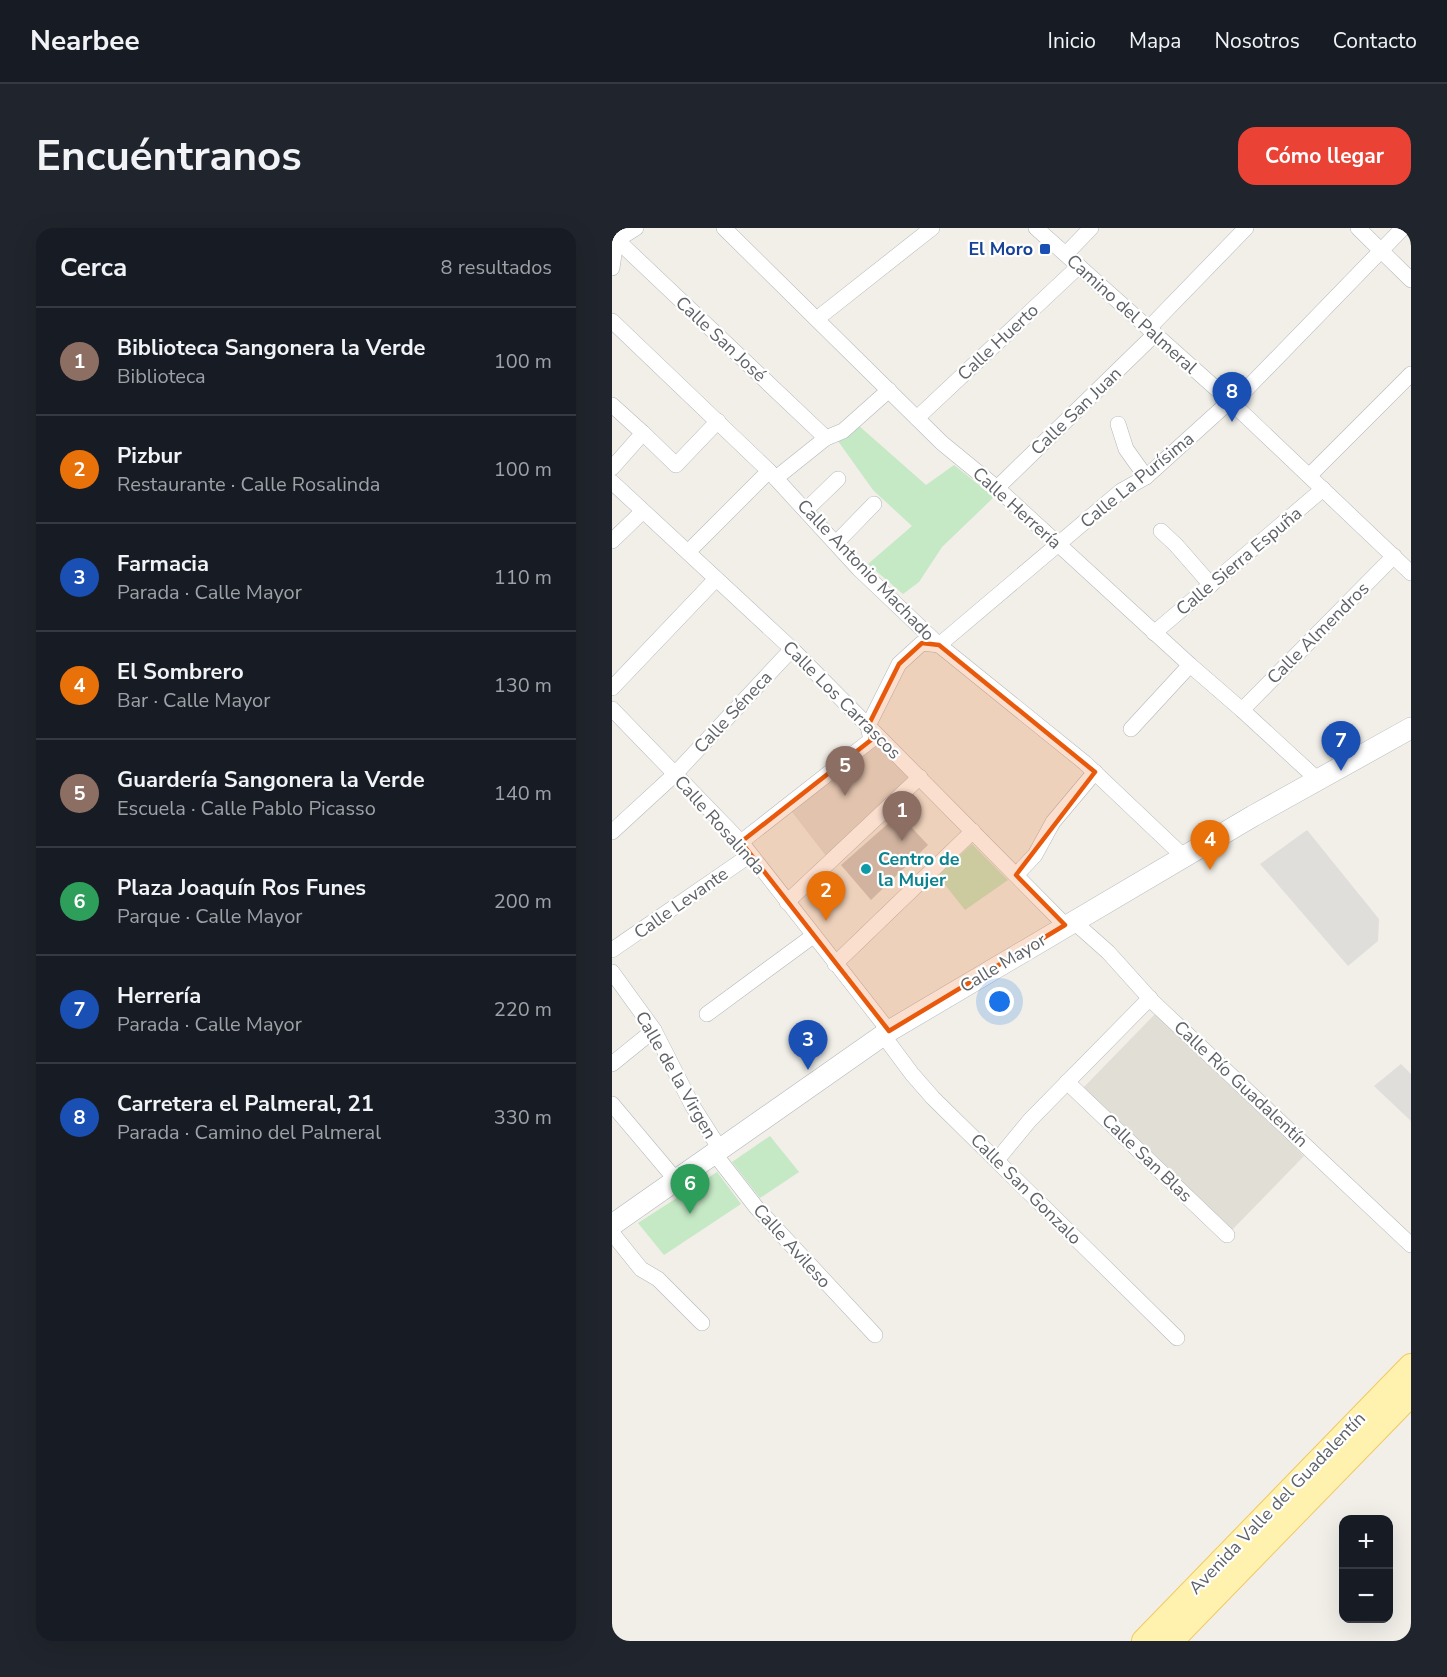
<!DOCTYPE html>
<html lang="es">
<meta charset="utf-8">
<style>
body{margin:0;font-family:"Nunito Sans",sans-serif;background:#20242c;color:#f1f3f6}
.controls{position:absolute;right:18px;bottom:18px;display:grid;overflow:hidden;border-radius:12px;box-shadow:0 6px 24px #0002}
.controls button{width:54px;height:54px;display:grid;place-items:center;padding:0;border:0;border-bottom:2px solid #363941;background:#171b24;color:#f1f3f6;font:30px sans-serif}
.you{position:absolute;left:388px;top:774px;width:21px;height:21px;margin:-15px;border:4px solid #fff;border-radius:50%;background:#1a73e8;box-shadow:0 0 0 9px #1a73e833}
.badge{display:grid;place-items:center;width:39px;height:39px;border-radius:50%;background:#ea4335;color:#fff;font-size:20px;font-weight:700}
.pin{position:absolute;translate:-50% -50px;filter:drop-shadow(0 2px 3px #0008)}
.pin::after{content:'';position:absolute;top:32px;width:21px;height:18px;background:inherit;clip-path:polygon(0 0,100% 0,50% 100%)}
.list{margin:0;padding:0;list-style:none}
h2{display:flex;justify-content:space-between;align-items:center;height:78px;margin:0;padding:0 24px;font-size:26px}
h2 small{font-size:20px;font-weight:400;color:#9ea1a6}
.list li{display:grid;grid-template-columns:39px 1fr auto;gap:18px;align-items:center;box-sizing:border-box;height:108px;padding:0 24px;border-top:2px solid #363941}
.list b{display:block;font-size:22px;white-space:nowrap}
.list p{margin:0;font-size:20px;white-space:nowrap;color:#9ea1a6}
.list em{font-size:20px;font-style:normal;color:#9ea1a6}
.map{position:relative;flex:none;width:799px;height:1413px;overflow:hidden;border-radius:18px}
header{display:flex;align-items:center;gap:36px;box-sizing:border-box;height:84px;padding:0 30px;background:#171b24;border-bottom:2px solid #363941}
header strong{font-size:28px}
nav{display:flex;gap:33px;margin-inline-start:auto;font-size:21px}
.intro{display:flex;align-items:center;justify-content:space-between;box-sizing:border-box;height:144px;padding:0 36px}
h1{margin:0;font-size:42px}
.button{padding:15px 27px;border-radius:18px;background:#ea4335;color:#fff;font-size:21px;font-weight:700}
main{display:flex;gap:36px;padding:0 36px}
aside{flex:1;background:#171b24;border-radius:18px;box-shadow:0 6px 24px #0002}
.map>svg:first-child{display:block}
</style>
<header>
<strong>Nearbee</strong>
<nav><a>Inicio</a><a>Mapa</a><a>Nosotros</a><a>Contacto</a></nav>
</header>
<div class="intro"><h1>Encuéntranos</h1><a class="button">Cómo llegar</a></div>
<main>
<aside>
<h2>Cerca<small>8 resultados</small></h2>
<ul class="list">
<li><span class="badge" style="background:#8d6e63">1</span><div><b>Biblioteca Sangonera la Verde</b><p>Biblioteca</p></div><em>100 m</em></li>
<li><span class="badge" style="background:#e8710a">2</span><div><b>Pizbur</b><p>Restaurante · Calle Rosalinda</p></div><em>100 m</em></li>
<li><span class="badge" style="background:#1a4fb4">3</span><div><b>Farmacia</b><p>Parada · Calle Mayor</p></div><em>110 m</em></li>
<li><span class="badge" style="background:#e8710a">4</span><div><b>El Sombrero</b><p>Bar · Calle Mayor</p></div><em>130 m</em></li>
<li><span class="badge" style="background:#8d6e63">5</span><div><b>Guardería Sangonera la Verde</b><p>Escuela · Calle Pablo Picasso</p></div><em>140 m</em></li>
<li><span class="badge" style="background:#2e9e5b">6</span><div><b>Plaza Joaquín Ros Funes</b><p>Parque · Calle Mayor</p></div><em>200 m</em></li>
<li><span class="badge" style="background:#1a4fb4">7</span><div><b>Herrería</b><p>Parada · Calle Mayor</p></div><em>220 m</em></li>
<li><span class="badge" style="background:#1a4fb4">8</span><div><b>Carretera el Palmeral, 21</b><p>Parada · Camino del Palmeral</p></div><em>330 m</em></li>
</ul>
</aside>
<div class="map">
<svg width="799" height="1413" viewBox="0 0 799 1413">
<rect width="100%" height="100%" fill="#f1efe8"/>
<g fill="#e0deda">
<path d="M695,602l72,89 -1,22 -30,25 -88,-102z"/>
<path d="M789,836l10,10v47l-37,-35z"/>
</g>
<g fill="#e1ded6">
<path d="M264,516l44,33 -90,84 -38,-49z"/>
<path d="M544,785l148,143 -73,75 -148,-143z"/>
</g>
<g fill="#c5e8c5">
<path d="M246,197l68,60 28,-20 40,32 -52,50 -23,35 -16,12 -35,-30 44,-38 -39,-36 -35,-49z"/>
<path d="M360,616l36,36 -43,30 -27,-34z"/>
<path d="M158,908l29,36 -39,26 -28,-36z"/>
<path d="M105,944l24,32 -77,51 -26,-32z"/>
</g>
<path fill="#cccac5" d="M287,586l29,31 -57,55 -30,-35z"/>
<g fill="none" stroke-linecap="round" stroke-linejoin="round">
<g stroke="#b5b8bc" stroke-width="16">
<g id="street">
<path d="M24,0l-19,12 209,198"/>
<path d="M112,0l218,215 55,45 193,177 52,45 76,70"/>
<path d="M424,0l194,173 181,172"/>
<path d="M746,0l53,52"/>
<path d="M454,26l25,-26"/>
<path d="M0,40l5,-34"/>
<path d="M206,90l114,-90"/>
<path d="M0,93l157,150 90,98 80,76 146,118 98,93"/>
<path d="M537,100l97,-100"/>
<path d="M621,175l170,-175"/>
<path d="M0,177l31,28 -31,35"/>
<path d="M305,190l162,-152"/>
<path d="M506,196l8,25 20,28"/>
<path d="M31,205l33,32 42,-44"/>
<path d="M697,248l102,-102"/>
<path d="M164,250l50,-40 17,-7 46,-41"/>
<path d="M0,254l180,167 273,276"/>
<path d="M385,260l158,-154"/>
<path d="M194,282l32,-31"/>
<path d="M549,303l15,14 35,40"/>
<path d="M0,313l31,-30"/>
<path d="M224,315l38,-39"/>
<path d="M76,324l81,-81"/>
<path d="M542,405l169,-144"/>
<path d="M0,460l104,-109"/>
<path d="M0,481l129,133 148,189"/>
<path d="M630,482l152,-154"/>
<path d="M519,501l59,-64"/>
<path d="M0,604l62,-57 118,-126"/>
<path d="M129,614l130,-102 -3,-14 31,-62 23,-21 17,2 182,-154 25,-14 84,-76"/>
<path d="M404,647l19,-20 18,-33 42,-50"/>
<path d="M175,674l133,-125"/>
<path d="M461,693l35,31 45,50 258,243"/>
<path d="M0,722l138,-95"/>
<path d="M223,736l138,-133"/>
<path d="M0,744l42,58 38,75 28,44"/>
<path d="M95,786l106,-78"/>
<path d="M271,807l29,39 21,24 244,240"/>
<path d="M0,836l42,-34"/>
<path d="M455,854l160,153"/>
<path d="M0,876l64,76"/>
<path d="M102,925l42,54 119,128"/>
<path d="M385,932l33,-40 120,-122"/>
<path d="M0,1005l29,36 17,10 44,44"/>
</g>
</g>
<g stroke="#b6babf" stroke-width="22">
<path id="secondary" d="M0,997l277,-194 364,-215 158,-88"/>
</g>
<g stroke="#f2c960" stroke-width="26">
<g id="primary">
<path d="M532,1413l267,-275"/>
<path d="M559,1413l240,-247"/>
</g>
</g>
<use href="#street" stroke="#fff" stroke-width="15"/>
<use href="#secondary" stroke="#fff" stroke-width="21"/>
<use href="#primary" stroke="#fff2af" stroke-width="24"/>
</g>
<path fill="#e8590c" fill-opacity="0.2" stroke="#e8590c" stroke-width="4.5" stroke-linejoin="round" d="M310,415l17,2 156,127 -79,103 49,50 -176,106 -148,-189 130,-102 -3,-14 31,-62z"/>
<rect fill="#1a4fb4" stroke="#fff" stroke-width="2" x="427" y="15" width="12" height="12" rx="3"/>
<circle fill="#0f9aa8" stroke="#fff" stroke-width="2" cx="254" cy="641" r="6"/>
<g text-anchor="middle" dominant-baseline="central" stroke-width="4.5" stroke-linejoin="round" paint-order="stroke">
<g font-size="18" font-weight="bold" fill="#164399" stroke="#fff" text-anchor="end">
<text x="421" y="21">El Moro</text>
</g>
<g font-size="18" fill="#5f6368" stroke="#fff">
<text transform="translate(520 86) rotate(42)">Camino del Palmeral</text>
<text transform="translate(109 111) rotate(43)">Calle San José</text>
<text transform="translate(386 114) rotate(-43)">Calle Huerto</text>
<text transform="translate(464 183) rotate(-44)">Calle San Juan</text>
<text transform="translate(525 252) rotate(-39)">Calle La Purísima</text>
<text transform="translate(405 280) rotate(42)">Calle Herrería</text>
<text transform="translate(627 333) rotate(-40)">Calle Sierra Espuña</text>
<text transform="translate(254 342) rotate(46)">Calle Antonio Machado</text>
<text transform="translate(706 405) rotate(-45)">Calle Almendros</text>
<text transform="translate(230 472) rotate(45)">Calle Los Carrascos</text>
<text transform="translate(121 484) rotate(-47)">Calle Séneca</text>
<text transform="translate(108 597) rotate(48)">Calle Rosalinda</text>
<text transform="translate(69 675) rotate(-35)">Calle Levante</text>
<text transform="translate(391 735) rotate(-31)">Calle Mayor</text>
<text transform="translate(64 847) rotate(60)">Calle de la Virgen</text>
<text transform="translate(629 856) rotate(43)">Calle Río Guadalentín</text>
<text transform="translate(535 930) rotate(44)">Calle San Blas</text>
<text transform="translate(414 961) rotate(45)">Calle San Gonzalo</text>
<text transform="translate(180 1018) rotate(48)">Calle Avileso</text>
<text transform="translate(665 1275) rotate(-46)">Avenida Valle del Guadalentín</text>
</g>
<g font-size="18" font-weight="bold" fill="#0d838f" stroke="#fff" text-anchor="start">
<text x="266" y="631">Centro de<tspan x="266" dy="21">la Mujer</tspan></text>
</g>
</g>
</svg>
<div class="controls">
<button>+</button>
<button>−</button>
</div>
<div class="you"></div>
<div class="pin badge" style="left:290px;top:613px;background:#8d6e63">1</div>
<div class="pin badge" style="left:214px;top:693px;background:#e8710a">2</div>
<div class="pin badge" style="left:196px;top:842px;background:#1a4fb4">3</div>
<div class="pin badge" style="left:598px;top:642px;background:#e8710a">4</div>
<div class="pin badge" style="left:233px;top:568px;background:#8d6e63">5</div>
<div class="pin badge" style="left:78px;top:986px;background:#2e9e5b">6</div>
<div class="pin badge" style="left:729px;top:543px;background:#1a4fb4">7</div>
<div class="pin badge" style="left:620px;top:194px;background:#1a4fb4">8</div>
</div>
</main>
